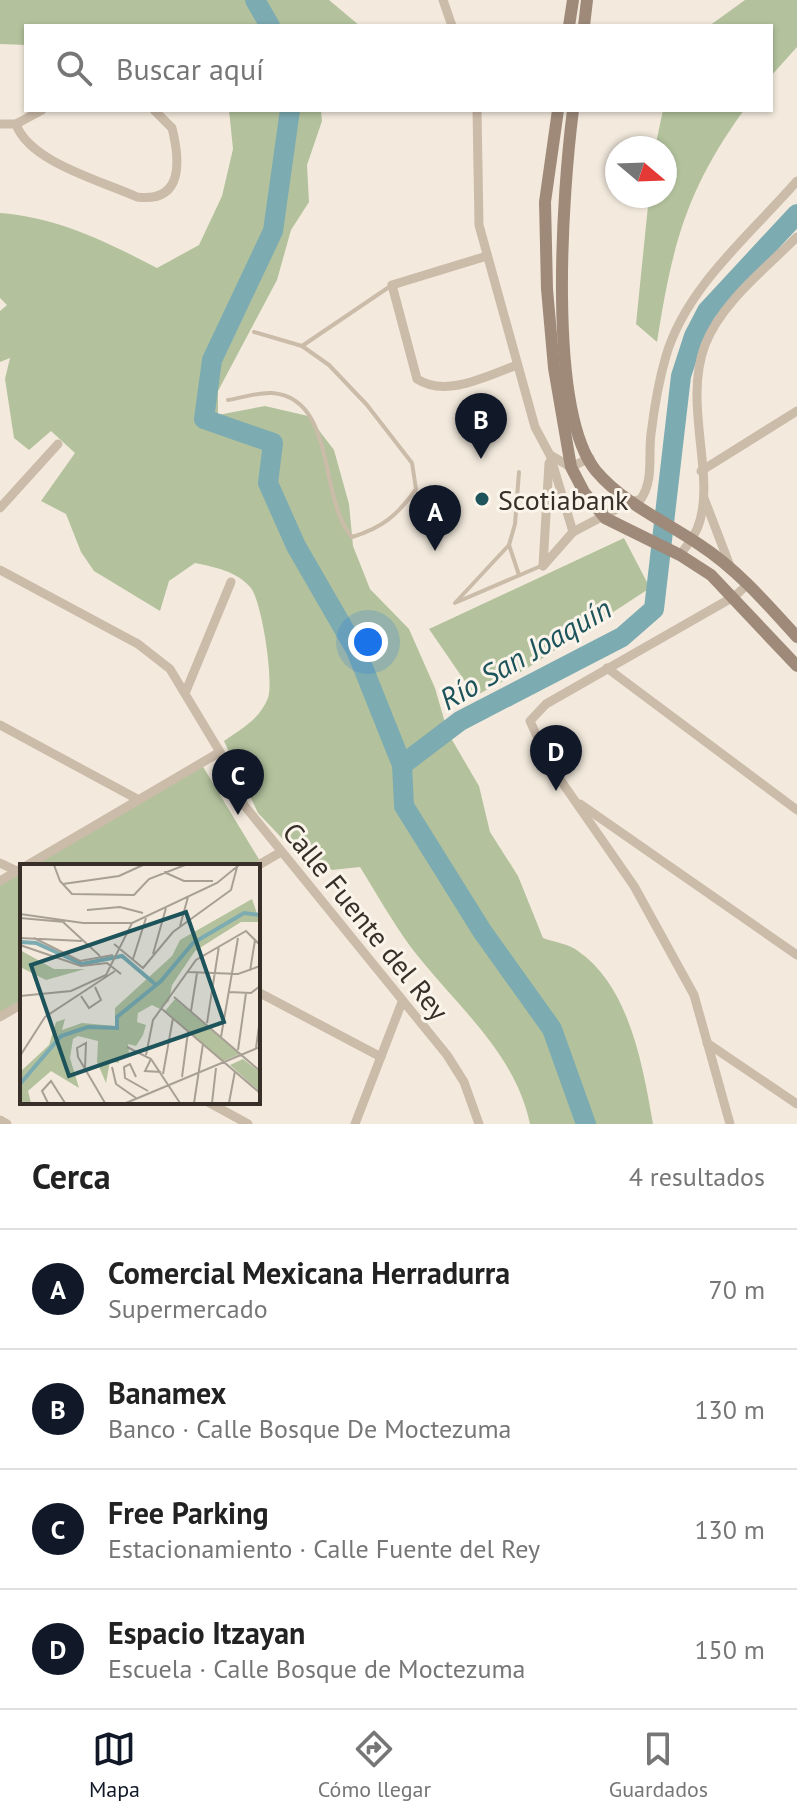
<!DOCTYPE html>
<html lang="es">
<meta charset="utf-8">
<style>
body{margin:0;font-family:"PT Sans",sans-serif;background:#f6f6f6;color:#222}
.compass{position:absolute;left:605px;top:136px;width:72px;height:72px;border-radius:50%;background:#fff;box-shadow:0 2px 6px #0004;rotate:109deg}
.you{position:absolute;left:368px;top:642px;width:28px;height:28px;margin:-20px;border:6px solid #fff;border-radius:50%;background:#1a73e8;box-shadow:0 0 0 12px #1a73e833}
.badge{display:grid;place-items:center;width:52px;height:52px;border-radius:50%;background:#111827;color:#fff;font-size:26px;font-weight:700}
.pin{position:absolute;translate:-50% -66px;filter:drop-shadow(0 2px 4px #0008)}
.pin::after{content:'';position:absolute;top:42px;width:28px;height:24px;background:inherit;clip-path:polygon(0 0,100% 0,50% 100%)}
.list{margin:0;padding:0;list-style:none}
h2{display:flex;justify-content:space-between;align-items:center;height:104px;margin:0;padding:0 32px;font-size:34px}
h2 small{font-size:26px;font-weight:400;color:#767676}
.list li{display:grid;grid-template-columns:52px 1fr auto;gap:24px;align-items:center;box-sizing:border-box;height:120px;padding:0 32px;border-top:2px solid #e0e0e0}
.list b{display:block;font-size:30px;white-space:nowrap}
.list p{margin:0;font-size:26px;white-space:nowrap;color:#767676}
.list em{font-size:26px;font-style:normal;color:#767676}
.icon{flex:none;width:44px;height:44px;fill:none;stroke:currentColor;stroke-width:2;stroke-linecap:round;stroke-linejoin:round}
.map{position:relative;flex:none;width:797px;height:1124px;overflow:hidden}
.search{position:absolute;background:#fff;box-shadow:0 2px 6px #0004;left:24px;right:24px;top:24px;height:88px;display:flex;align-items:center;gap:20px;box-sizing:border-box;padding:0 28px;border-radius:0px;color:#767676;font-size:30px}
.sheet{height:584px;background:#fff}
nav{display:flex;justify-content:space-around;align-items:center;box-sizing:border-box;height:112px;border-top:2px solid #e0e0e0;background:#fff;font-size:22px;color:#767676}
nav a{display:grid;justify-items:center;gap:4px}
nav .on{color:#111827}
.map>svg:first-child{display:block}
</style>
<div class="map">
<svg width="797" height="1124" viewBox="0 0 797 1124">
<rect width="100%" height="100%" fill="#f3eadd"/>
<g fill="#b3c29d">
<path d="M0,0h329l31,26h-334v19l-26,-1z"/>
<path d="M745,0h52v47l-26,29v-50h-62z"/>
<path d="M229,110h92l1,11 -15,44 2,37 -18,28 -14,50 -59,111v24l47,-9 43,10 26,34 15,54 4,42 17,43 39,40 26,59 13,45 31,53 11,46 28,44 25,62c11,4 26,6 35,13 52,36 65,116 75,173h-123c-15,-73 -77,-121 -120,-178 -18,-25 -34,-53 -50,-79l-28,3 -16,-12 -17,-2 -41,-43 -34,-72c18,-13 35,-21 44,-43 6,-17 -6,-95 -17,-110 -14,-17 -37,-21 -56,-25l-26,18 -9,30 -66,-40 -13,-19 -15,-38 -25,-13 34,-48 -24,-22 -22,19 -15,-12 -9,-59 5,-21 -10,4v-51l7,-6 -7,-7v-85c57,4 107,29 157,55l42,-23 23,-49 11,-47z"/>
<path d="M663,110h81c-58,80 -72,136 -87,232l-21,-18 13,-128h16v-48h-10z"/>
<path d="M624,538l26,50 -124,81 -51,27 -46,-67z"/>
<path d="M202,765l58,96 -8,5h-223z"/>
<path d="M22,870v131l-22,13v-131z"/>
</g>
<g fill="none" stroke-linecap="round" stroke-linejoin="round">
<g stroke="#7cabb1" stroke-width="20">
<path d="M255,0l15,26"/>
<path d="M290,110l-17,121 -61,129 -8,59 69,24 -5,40 28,63 60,104 46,115 2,41 78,125 70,98 34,95"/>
<path d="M402,765l58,-44 162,-84 32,-28 27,-233 13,-40 13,-25 90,-97"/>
</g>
<g stroke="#cbbba9" stroke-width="4">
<path d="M302,346l90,-61"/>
<path d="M228,400c14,-2 30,-8 44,-7 65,5 46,106 80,144 30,-9 46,-22 64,-48l-4,-26 -45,-58 -38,-40 -27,-19 -48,-14"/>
<path d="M509,545l10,30"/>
<path d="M457,602l84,-36"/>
<path d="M455,603l54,-58 6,-21 4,-52"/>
</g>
<g stroke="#cbbba9" stroke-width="9">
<path d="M443,0l9,26"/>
<path d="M477,110l2,115 56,202 15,28 23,77"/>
<path d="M0,124h16l26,-14"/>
<path d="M16,124c13,38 86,57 121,73 47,6 43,-37 35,-69l-18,-18"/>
<path d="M487,256l-95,29 25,94c29,19 70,-3 100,-14"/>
<path d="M550,455l21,12 19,-9"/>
<path d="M701,471l96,-60"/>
<path d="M704,498l26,68"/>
<path d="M0,508l58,-64"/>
<path d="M680,555c6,-8 13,-17 17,-26 21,-49 -15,-123 8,-184 16,-42 61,-77 92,-108"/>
<path d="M543,566l30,-34 57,-30 11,-3c13,-20 7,-42 10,-65 3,-25 8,-54 15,-78 20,-69 85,-122 131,-175"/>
<path d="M543,566l6,-103"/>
<path d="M0,570l138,74 32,25 50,83 24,53 203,250 17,27 15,42"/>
<path d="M607,668l190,142"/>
<path d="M186,691l45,-109"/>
<path d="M0,725l139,75"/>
<path d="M580,804l217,151"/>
<path d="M0,863l17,8"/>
<path d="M26,866l194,-114"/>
<path d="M257,866l24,-14"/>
<path d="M0,881l22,-13"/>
<path d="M258,992l123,65"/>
<path d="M0,1017l22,-13"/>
<path d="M707,1043l90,61"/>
<path d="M208,1102l40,22"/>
<path d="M0,1120l7,4"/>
<path d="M355,1124l47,-122"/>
<path d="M730,1124l-36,-129 -60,-109 -84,-121 -20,-44 16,-17 189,-108 13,-12"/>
</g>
<g stroke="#9f8a7a" stroke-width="12">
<path d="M569,26l4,-26"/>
<path d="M584,26l3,-26"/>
<path d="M558,110l-13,92 2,87 7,79 17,99 13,25 21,26 75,37 31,20 86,91"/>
<path d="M573,110c-10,78 -27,300 23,361 28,33 69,50 104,74 38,25 67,59 97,92"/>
</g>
</g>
<circle fill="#1d535b" stroke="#faf4ea" stroke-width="3" cx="482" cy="499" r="8"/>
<g text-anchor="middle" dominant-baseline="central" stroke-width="6" stroke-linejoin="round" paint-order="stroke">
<g font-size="28" fill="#382f29" stroke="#faf4ea" text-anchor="start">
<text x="498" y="499">Scotiabank</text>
</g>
<g font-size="28" fill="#382f29" stroke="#faf4ea">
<text transform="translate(366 921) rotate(51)">Calle Fuente del Rey</text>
</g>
<g font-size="30" font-style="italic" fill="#1d535b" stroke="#faf4ea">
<text transform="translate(525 653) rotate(-30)">Río San Joaquín</text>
</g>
</g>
<g transform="translate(20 864)">
<rect width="240" height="240" fill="#f3eadd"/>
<path d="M232,35l8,23h-19l-46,29 -23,34 -3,16 -9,8 -8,-4 -14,8 -1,9 9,3 -3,10 -7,11 -8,-2 1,9 -11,4 1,6 -9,-2 -4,22 -9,-21 1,-21 -20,-5 -5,3 -3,19 9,30 -28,-17 -23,20 3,12h-11v-31l29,-27 7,-23 9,-3 -3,11 20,-7 33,3v-18l57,-52 8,-16zM0,86l34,19h31l-39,11 -26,-13zM155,135l65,55 -17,7 -58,-50zM223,195l17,13v20l-30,-27z" fill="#b3c29d"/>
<path fill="none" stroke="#7cabb1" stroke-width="4" d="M0,78l16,1 46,21 40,-8 33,28M0,220l41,-48 27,-9 29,1v-11l44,-36 32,-38 51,-30 16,2"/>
<path fill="none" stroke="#a89f95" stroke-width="2" d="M34,1l6,16 12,13 62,1 15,-16 36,-14M144,8l20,9h29M43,20l56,-8 24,-11M67,46l33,-3 23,6M0,50l63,9h49M0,54l45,4M43,58l37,34M160,62l8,-29M0,74l62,3M14,74l46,23 33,-6M94,80l29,24 30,-36 58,-42 6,-23M0,81l61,21 26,-3 14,11M133,90l13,-46M113,95l13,-41M230,107l5,-31M168,108l50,2 22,-8M209,128l22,1 9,-7M0,132l51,-5 35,-16 26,-52 85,-40 22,-18M61,132l8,12 12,-8 -6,-13M154,133l86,74M142,145l98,84M171,147l6,-38M187,159l12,-77M201,173l17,-99M107,183l24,12 29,44M236,184l4,-29M218,186l8,-57M126,191l7,-35 43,-60 50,-29 14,14M0,192l25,-39 70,-46M131,195l-6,12 16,1M92,203l4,17 20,14M65,204l1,-25 -9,5 1,9 27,46M143,210l10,-56M116,213l-6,-13 -6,3 1,11 23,13M162,213l6,-45M28,239l-6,-12 9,-10 14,22M106,239l134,-56M174,239l9,-59M192,239l4,-35M209,239l6,-32"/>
<path fill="#1d535b" fill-opacity="0.15" stroke="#1d535b" stroke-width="4" d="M166,48l38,110 -155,54 -38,-111z"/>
<rect width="240" height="240" fill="none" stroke="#382f29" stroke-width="4"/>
</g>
</svg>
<svg class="compass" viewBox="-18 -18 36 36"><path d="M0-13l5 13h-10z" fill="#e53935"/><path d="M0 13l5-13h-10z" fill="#767676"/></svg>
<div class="you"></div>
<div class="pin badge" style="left:435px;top:551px">A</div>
<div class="pin badge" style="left:481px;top:459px">B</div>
<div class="pin badge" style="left:238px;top:815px">C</div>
<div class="pin badge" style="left:556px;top:791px">D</div>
<div class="search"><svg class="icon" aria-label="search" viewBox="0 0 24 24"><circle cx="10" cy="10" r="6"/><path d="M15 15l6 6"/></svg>Buscar aquí</div>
</div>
<section class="sheet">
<h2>Cerca<small>4 resultados</small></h2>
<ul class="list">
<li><span class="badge">A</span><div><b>Comercial Mexicana Herradurra</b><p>Supermercado</p></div><em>70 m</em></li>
<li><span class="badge">B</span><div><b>Banamex</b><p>Banco · Calle Bosque De Moctezuma</p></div><em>130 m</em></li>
<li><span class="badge">C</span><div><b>Free Parking</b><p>Estacionamiento · Calle Fuente del Rey</p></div><em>130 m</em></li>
<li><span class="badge">D</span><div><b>Espacio Itzayan</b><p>Escuela · Calle Bosque de Moctezuma</p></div><em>150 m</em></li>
</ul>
</section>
<nav>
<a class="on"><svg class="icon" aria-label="map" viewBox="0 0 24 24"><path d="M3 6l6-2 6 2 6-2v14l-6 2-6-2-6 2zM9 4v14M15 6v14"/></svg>Mapa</a>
<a><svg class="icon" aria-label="directions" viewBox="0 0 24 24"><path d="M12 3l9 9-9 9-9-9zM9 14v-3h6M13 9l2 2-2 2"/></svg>Cómo llegar</a>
<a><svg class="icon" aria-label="saved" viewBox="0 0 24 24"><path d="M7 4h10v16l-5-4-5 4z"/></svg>Guardados</a>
</nav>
